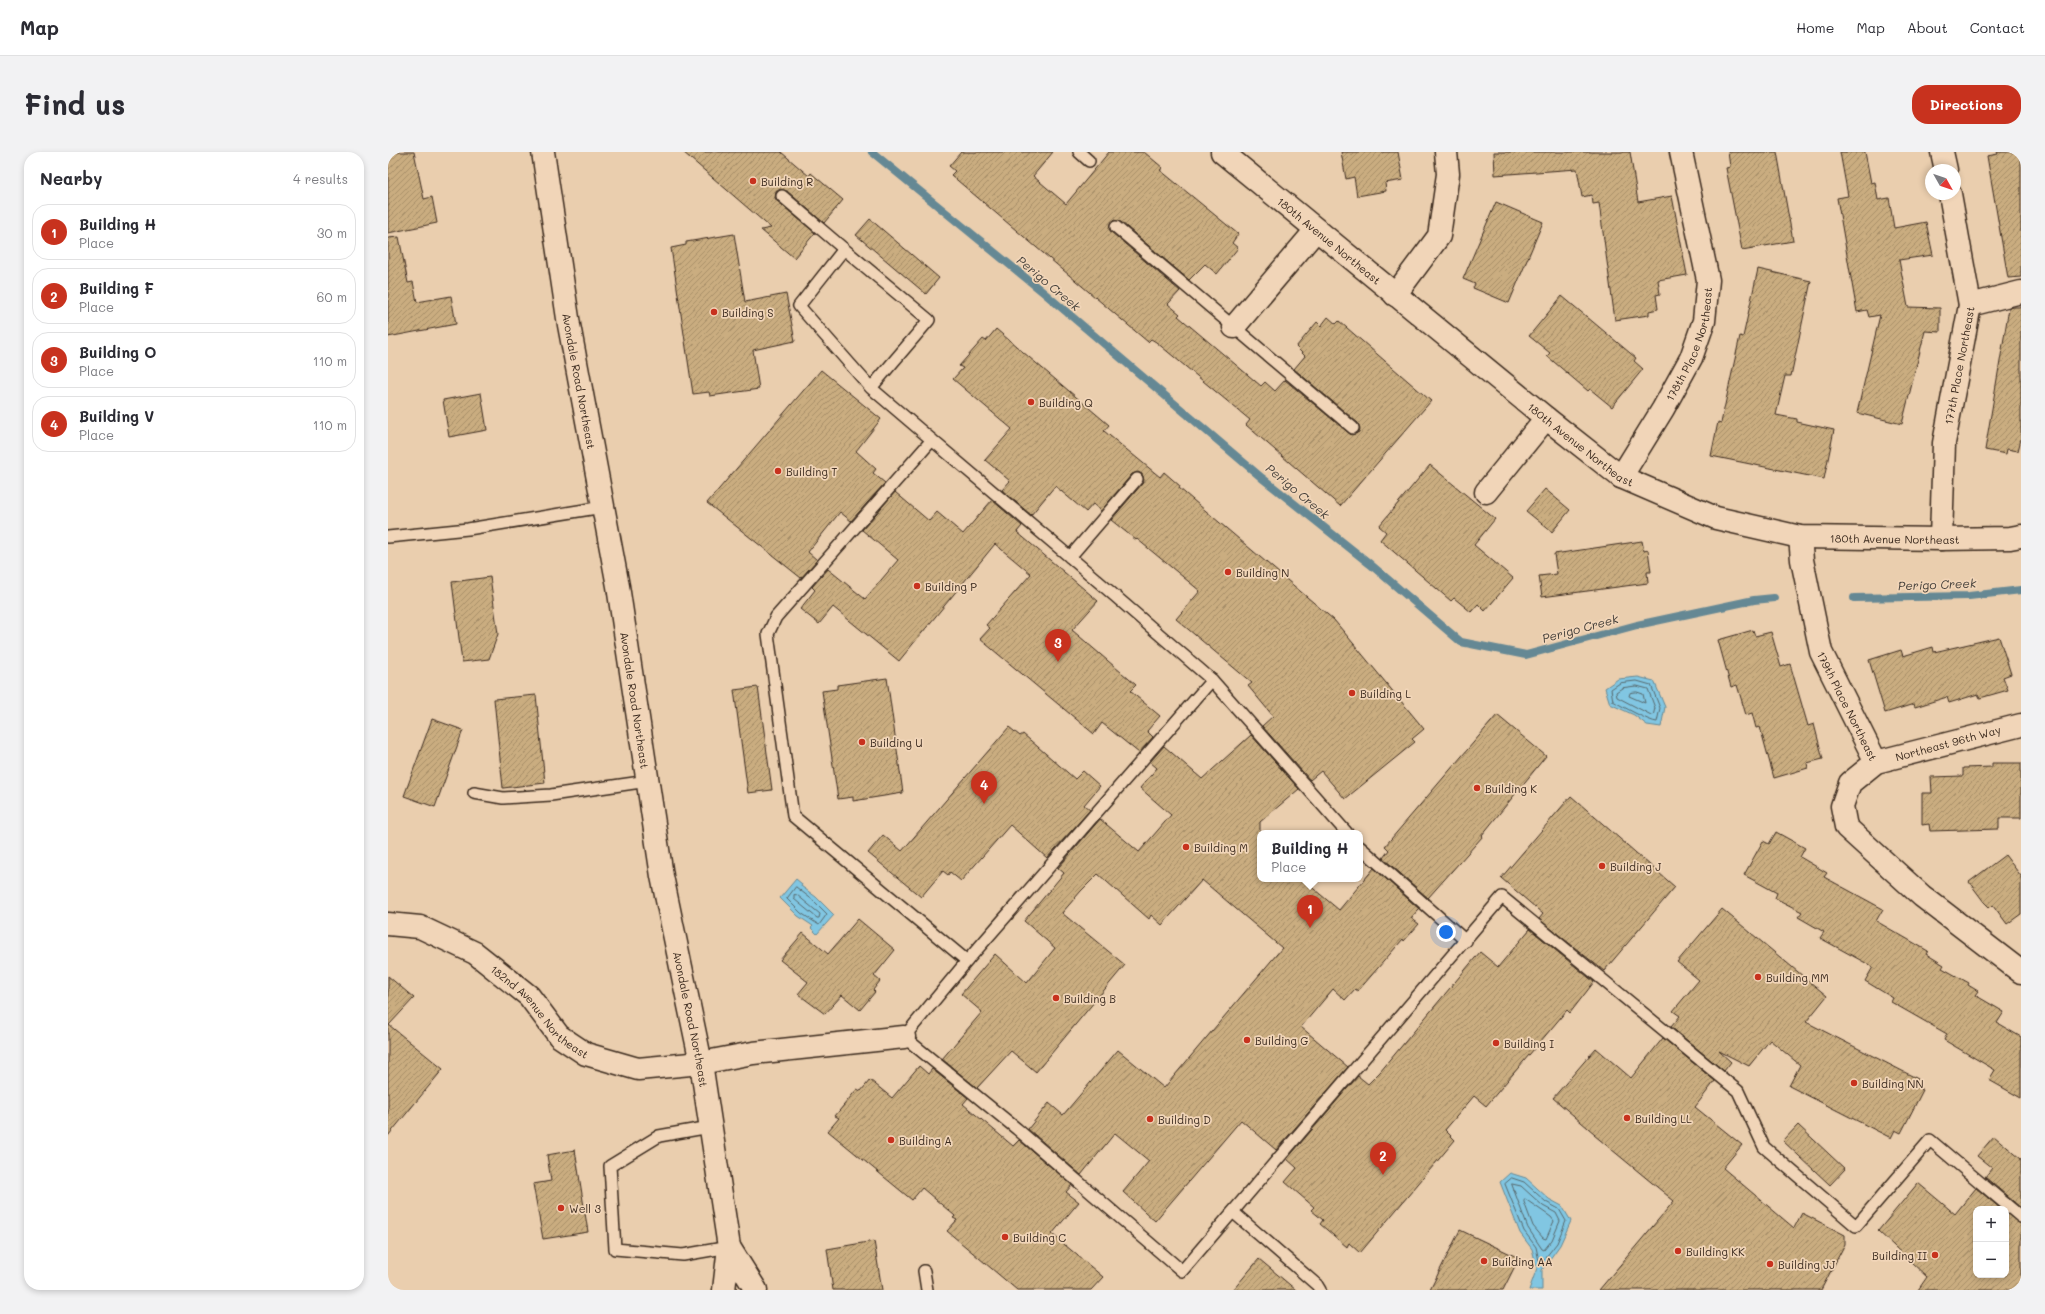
<!DOCTYPE html>
<meta charset="utf-8">
<style>
body{margin:0;font-family:Mali,sans-serif;background:#f2f2f3;color:#2b2b33}
.controls{position:absolute;right:12px;bottom:12px;display:grid;overflow:hidden;border-radius:8px;box-shadow:0 2px 6px #0003}
.controls button{width:36px;height:36px;display:grid;place-items:center;padding:0;border:0;border-bottom:1px solid #e1e1e2;background:#fff;color:#2b2b33;font:20px sans-serif}
.compass{position:absolute;left:1537px;top:12px;width:36px;height:36px;border-radius:50%;background:#fff;box-shadow:0 2px 6px #0003;rotate:130deg}
.you{position:absolute;left:1058px;top:780px;width:14px;height:14px;margin:-10px;border:3px solid #fff;border-radius:50%;background:#1a73e8;box-shadow:0 0 0 6px #1a73e833}
.badge{display:grid;place-items:center;width:26px;height:26px;border-radius:50%;background:#c8321e;color:#fff;font-size:13px;font-weight:700}
.pin{position:absolute;translate:-50% -33px;filter:drop-shadow(0 1px 2px #0008)}
.pin::after{content:'';position:absolute;top:21px;width:14px;height:12px;background:inherit;clip-path:polygon(0 0,100% 0,50% 100%)}
.popup{position:absolute;left:869px;top:678px;width:106px;height:52px;box-sizing:border-box;display:grid;place-content:center;border-radius:8px;background:#fff;filter:drop-shadow(0 1px 3px #0005);font-size:13px;white-space:nowrap;color:#7c7c81}
.popup b{font-size:15px;color:#2b2b33}
.popup::after{content:'';position:absolute;left:50%;top:100%;margin-left:-8px;border:8px solid transparent;border-top-color:#fff}
.list{margin:0;padding:0;list-style:none}
h2{display:flex;justify-content:space-between;align-items:center;height:52px;margin:0;padding:0 16px;font-size:17px}
h2 small{font-size:13px;font-weight:400;color:#7c7c81}
.list li{display:grid;grid-template-columns:26px 1fr auto;gap:12px;align-items:center;box-sizing:border-box;height:56px;margin:0 8px 8px;padding:0 8px;border:1px solid #e1e1e2;border-radius:16px}
.list b{display:block;font-size:15px;white-space:nowrap}
.list p{margin:0;font-size:13px;white-space:nowrap;color:#7c7c81}
.list em{font-size:13px;font-style:normal;color:#7c7c81}
.map{position:relative;flex:none;width:1633px;height:1138px;overflow:hidden;border-radius:16px}
header{display:flex;align-items:center;gap:24px;box-sizing:border-box;height:56px;padding:0 20px;background:#fff;border-bottom:1px solid #e1e1e2}
header strong{font-size:19px}
nav{display:flex;gap:22px;margin-inline-start:auto;font-size:14px}
.intro{display:flex;align-items:center;justify-content:space-between;box-sizing:border-box;height:96px;padding:0 24px}
h1{margin:0;font-size:28px}
.button{padding:10px 18px;border-radius:16px;background:#c8321e;color:#fff;font-size:14px;font-weight:700}
main{display:flex;gap:24px;padding:0 24px}
aside{flex:1;background:#fff;border-radius:16px;box-shadow:0 2px 6px #0003}
.map>svg:first-child{display:block}
</style>
<header>
<strong>Map</strong>
<nav><a>Home</a><a>Map</a><a>About</a><a>Contact</a></nav>
</header>
<div class="intro"><h1>Find us</h1><a class="button">Directions</a></div>
<main>
<aside>
<h2>Nearby<small>4 results</small></h2>
<ul class="list">
<li><span class="badge">1</span><div><b>Building H</b><p>Place</p></div><em>30 m</em></li>
<li><span class="badge">2</span><div><b>Building F</b><p>Place</p></div><em>60 m</em></li>
<li><span class="badge">3</span><div><b>Building O</b><p>Place</p></div><em>110 m</em></li>
<li><span class="badge">4</span><div><b>Building V</b><p>Place</p></div><em>110 m</em></li>
</ul>
</aside>
<div class="map">
<svg width="1633" height="1138" viewBox="0 0 1633 1138">
<defs>
<pattern id="building-hatch" width="6" height="6" patternUnits="userSpaceOnUse"><rect width="6" height="6" fill="#caad80"/><path d="M-1 1l2-2M0 6l6-6M5 7l2-2" fill="none" stroke="#a58d68"/></pattern>
</defs>
<rect width="100%" height="100%" fill="#eaceae"/>
<filter id="ink" filterUnits="userSpaceOnUse"><feTurbulence type="fractalNoise" baseFrequency=".025" numOctaves="2"/><feDisplacementMap in="SourceGraphic" scale="8" xChannelSelector="R" yChannelSelector="G"/><feConvolveMatrix kernelMatrix="1 2 1 2 8 2 1 2 1" color-interpolation-filters="sRGB"/></filter>
<g filter="url(#ink)">
<g fill="#81c6e2" stroke="#658894">
<path d="M1250,525l16,4 11,26 -4,20 -14,-2 -13,-10 -24,-11 -5,-16 13,-9z"/>
<path d="M408,727l6,5 -1,2 15,11 18,18 -17,19 -6,-6 2,-2 -15,-10 -18,-18z"/>
<path d="M1122,1021l16,5 23,21 13,7 9,15 -11,24 -18,25v20h-13l8,-22 -5,-19 -12,-16 -20,-51z"/>
</g>
<g fill="none" stroke-linecap="round" stroke-linejoin="round">
<g stroke="#57686c" stroke-width="1">
<path d="M1249,529l14,4 9,23 -3,14c-7,0 -37,-17 -44,-21l-2,-12 9,-6z"/>
<path d="M1249,534l11,3 7,19 -2,8 -36,-19 -1,-5 6,-4z"/>
<path d="M1249,540l6,2 2,9 -16,-7 1,-3z"/>
<path d="M408,735l18,14 13,13 -8,11 -18,-12 -14,-14z"/>
<path d="M409,743l23,19 -1,4h-2l-23,-19v-4z"/>
<path d="M1124,1026l12,4 22,20 13,7 7,12 -9,22 -15,19 -3,-1 -3,-14 -12,-16 -19,-47z"/>
<path d="M1124,1032l9,2 22,20 13,7 4,8 -8,19 -8,10 -2,-1 -14,-21z"/>
<path d="M1137,1047l26,18 3,4 -8,18 -3,-1 -10,-12 -9,-24z"/>
</g>
<g stroke="#658894" stroke-width="8">
<path d="M484,0l171,140 219,186 108,86 91,78 65,13 111,-30 117,-25 20,-2"/>
<path d="M1466,446l115,-2 52,-6"/>
</g>
</g>
<g fill="url(#building-hatch)" stroke="#3b2a1e">
<path d="M0,0h26l10,47 8,-2 5,26 -49,10z"/>
<path d="M295,0h98l28,24 2,-3 32,27 -19,23 -37,-32 -7,-2 -4,3 -1,6 2,3 38,32 -21,25 -33,-28 10,-2z"/>
<path d="M573,0h92l-20,24 33,28 43,-52h35l19,16 -3,2 78,64 -6,9 6,5 -21,26 -12,-10 -16,16 -68,-58 -7,-2 -4,3 -1,6 2,3 69,59 -12,13 12,10 -2,2 83,70 4,-4 10,9 10,-11 66,55 8,-3 1,-3 -2,-6 -64,-54 11,-13 -9,-9 21,-25 4,4 7,-9 8,7 3,-3 92,80 -91,105 -94,-81 4,-5 -94,-78 -5,-3 -3,3 -197,-167 4,-4 -6,-5z"/>
<path d="M953,0h57l5,28 -18,3 1,8 -29,5 -3,-19 -8,2z"/>
<path d="M1106,0h136l8,50 34,-6 15,79 -29,5 2,14 -4,1 2,14 -9,2v4l-34,5 -16,-117 -6,1 -1,-9 -10,2 -5,-28 -82,6z"/>
<path d="M1340,0h49l16,89 -51,9 -16,-82 4,-1z"/>
<path d="M1452,0h25l6,31 4,-1 3,18 11,-2 5,30 32,-6 7,33 -34,5 9,47 32,1v24l-15,-1 -23,93 -45,-11 23,-98 -11,2 -2,-7 -10,2 -20,-114 11,-2z"/>
<path d="M1609,0h24v125l-13,1 -21,-122 11,-2z"/>
<path d="M1108,50l47,20 -34,81 -36,-15 2,-4 -12,-5z"/>
<path d="M482,67l69,59 -13,16 -70,-59z"/>
<path d="M346,82l11,68 41,-8 9,47 -42,9 6,39 -49,7 -1,-4 -16,2 -22,-146 15,-3v-3z"/>
<path d="M11,85l9,46 5,-1 4,20 34,-6 5,28 -68,13v-99z"/>
<path d="M1370,117l53,12 -20,95h-6l-9,39 21,4v3l37,8 -10,49 -113,-23 7,-34 3,1 19,-87 3,1z"/>
<path d="M1174,144l74,62 -2,3 9,8 -31,38 -22,-18 -2,2 -41,-35 3,-3 -21,-17z"/>
<path d="M1626,155h7v132l-3,12 -11,-2 -1,5 -21,-4 24,-142z"/>
<path d="M608,177l113,96 -5,6 56,46 4,-5 16,14 -1,2 155,132 90,109 -12,10 3,3 -70,57 -24,-28 -11,9 -48,-54 11,-10 -25,-30 4,-3 -76,-64 24,-28 -63,-52 -1,1 -25,-20 31,-36 2,-4 -2,-6 -4,-2 -6,2 -31,37 -8,-7 -7,8 -31,-26 -24,29 -29,-25 8,-9 -25,-21 27,-31 -59,-50 10,-11 -4,-2 24,-27 3,2z"/>
<path d="M433,218l60,49 -25,32 20,18 -3,4 12,10 -34,38 -11,-9 -32,40 9,8 -16,18 -94,-75z"/>
<path d="M93,241l6,37 -38,7 -6,-37z"/>
<path d="M1042,313l65,54 -21,26 39,33 -28,33 -7,-7 -7,8 -17,-14 -3,3 -71,-61 6,-8 -7,-6z"/>
<path d="M1157,337l25,21 -18,22 -26,-21z"/>
<path d="M507,340l34,29 8,-9 26,22 29,-34 30,26 -5,6 81,69 -26,29 64,55 -6,6 30,25 -13,15 6,6 -14,16 -37,-30 -8,11 -114,-95 10,-11 -4,-3 45,-51 -36,-30 -96,117 -66,-54 -14,17 -19,-15 15,-19 -3,-3 16,-18 37,30 33,-39 -36,-30z"/>
<path d="M1254,389l2,10 4,-1 3,22h-4l1,11 -106,14 -3,-21 18,-2 -3,-20z"/>
<path d="M102,425l8,57 -9,25 -27,3 -10,-80z"/>
<path d="M1365,478l2,6 16,-4 10,35 9,-3 18,62 6,-2 9,35 -16,4 1,5 -34,10 -14,-51 -4,1 -4,-15 -6,2 -9,-30 -6,2 -13,-47z"/>
<path d="M1611,485l12,37 -8,3 5,13 -28,8 -2,-4 -29,9 -2,-6 -32,10 -1,-3 -29,9 -16,-53 32,-10 2,6 30,-9 1,5z"/>
<path d="M499,526l16,115 -50,8v-4l-15,2 -16,-108 15,-2v-4z"/>
<path d="M370,535l14,103 -24,3 -14,-103z"/>
<path d="M148,543l9,88 -42,5 -9,-89z"/>
<path d="M1109,563l49,41 -64,79 1,1 -55,62 -45,-40 6,-8 -4,-4z"/>
<path d="M44,567l31,11 -28,77 -31,-11z"/>
<path d="M621,575l11,9 3,-2 52,45 8,-8 17,15 -16,19 6,5 -43,48 -37,-33 -49,56 -11,-9 -2,3 -5,-4 -22,26 -53,-44 15,-18 19,16z"/>
<path d="M863,583l48,54 -39,33v57h42l37,31 35,-42 45,41 -8,9 8,6 -15,17 -1,-2 -45,52 -3,-2 -10,11 -12,-11 -32,38 47,40 -72,83 -35,-30 -86,101 -32,-29 26,-31 -34,-28 -34,42 -53,-46 21,-26 14,12 55,-65 46,38 118,-140 -80,-68 -40,45 -11,-10 -2,4 -51,-45 -17,17 -19,22 63,52 -89,107 -25,-21 -34,37 -35,-29 40,-47 -21,-18 34,-40 32,29 28,-35 -31,-27 40,-48 -6,-5 42,-49 39,33 32,-37 -31,-27 17,-20 -7,-6 14,-16 38,33z"/>
<path d="M1604,611h29v55h-22v11l-69,2 -1,-7 -7,1v-32h10l-1,-16 32,-1v-8l29,-1z"/>
<path d="M1183,644l104,91 -71,84 -65,-52 4,-5 -42,-36z"/>
<path d="M1388,680l29,16 -5,9 27,16 -3,4 59,32 -7,12 52,30 -2,3 18,11 -2,3 27,15 -1,2 10,6 -3,4 29,17 -7,11 24,14v61l-32,-18 6,-10 -51,-30 3,-6 -56,-32 2,-4 -28,-17 8,-14 -53,-29 4,-6 -26,-15 4,-5 -27,-14 2,-5 -33,-18 19,-34 6,3z"/>
<path d="M1617,703l16,21v38l-14,10 -14,-19 -3,3 -6,-6 -15,-20z"/>
<path d="M1334,757l105,87 -21,26 112,57 -3,7 8,4 -22,43 -6,-3 -4,8 -102,-52 11,-21 -30,-25 -21,26 -30,-15 12,11 -7,9 -53,-44 9,-11 -7,-5 26,-31 -22,-18z"/>
<path d="M470,767l37,31 -21,26 6,5 -7,9 2,2 -15,18 -18,-15 -17,19 -27,-20 10,-12 -28,-22 23,-27 25,21z"/>
<path d="M1142,777l64,53 -24,31 -3,-3 -81,96 -12,-10 -29,34 10,10 -95,113 -11,-10 -2,4 -27,-23 3,-4 -12,-10 3,-3 -29,-25 12,-14 -10,-9 71,-83 10,8 12,-12 100,-120 18,15z"/>
<path d="M0,824l26,22 -25,27 54,44 -55,67z"/>
<path d="M1275,886l52,43 -20,26 47,38 -19,23 71,60 8,-15 43,22v9l-24,46h-222l75,-89 -80,-66 1,-1 -42,-36 43,-50 35,30z"/>
<path d="M531,914l9,8 4,-5 36,29 -5,6 50,42 6,-6 53,45 -6,7 13,10 -27,32 51,43 -12,13h-74l-70,-59 10,-11 -4,-2 2,-2 -33,-28 -10,12 -84,-69 11,-13 -4,-2 22,-27 4,2 9,-11 22,18z"/>
<path d="M1410,973l47,44 -15,16 -47,-44z"/>
<path d="M1606,984l27,23v49l-36,-31 7,-9 -15,-12z"/>
<path d="M187,998l13,82 -45,7 -10,-55 18,-3 -4,-26z"/>
<path d="M1530,1031l37,31 21,-26 25,21h-25v66h30v-62l15,11v66h-103l9,-13 -49,-46z"/>
<path d="M1072,1078l59,28 -16,32h-73z"/>
<path d="M486,1089l8,49h-49l-6,-41z"/>
<path d="M871,1107l37,31h-63z"/>
</g>
<g fill="none" stroke-linecap="round" stroke-linejoin="round">
<g stroke="#3b2a1e" stroke-width="14">
<g id="lane">
<path d="M691,0l10,9"/>
<path d="M394,44l62,53"/>
<path d="M728,75l237,201"/>
<path d="M483,236l58,-68 -85,-71 -45,57 72,82 61,52 -156,177 -8,17 25,182 174,145 -63,76 113,92 165,142 320,-374 236,194 26,56 92,79 74,-86 91,77"/>
<path d="M544,288l138,117"/>
<path d="M749,327l-67,78 142,123"/>
<path d="M0,385l80,-8 135,-22"/>
<path d="M86,641l29,5 48,-3 97,-14"/>
<path d="M972,695l106,94"/>
<path d="M579,809l245,-281 135,153"/>
<path d="M322,975l-51,9 -49,30 5,83 68,6 46,-8"/>
<path d="M845,1060l84,73 3,5"/>
<path d="M536,1119l3,19"/>
</g>
</g>
<g stroke="#3b2a1e" stroke-width="25">
<g id="street">
<path id="s1" d="M834,0l324,266 75,59 95,41 84,19 141,2 69,-1 11,-2"/>
<path d="M1554,0l4,18"/>
<path d="M1007,143l44,-59 9,-62 -2,-22"/>
<path d="M1582,153l51,-13"/>
<path d="M846,175l82,-97"/>
<path id="s2" d="M1233,325l42,-68 28,-51 13,-37 4,-41 -27,-128"/>
<path d="M1098,340l60,-74"/>
<path id="s3" d="M1412,385l2,23 19,92 55,110"/>
<path id="s4" d="M1553,387l3,-96 26,-138 -20,-111"/>
<path d="M1633,573l-145,37 -26,21 -8,23 4,21 76,69 99,76"/>
<path id="s5" d="M0,772l32,3 55,26 54,43 30,40 27,18 52,15 63,-6 52,-10 151,-16"/>
</g>
</g>
<g stroke="#3b2a1e" stroke-width="25">
<g id="secondary">
<path id="s6" d="M155,0l26,173 49,261 44,290 39,187 28,184 -5,43"/>
<path d="M341,1095l27,43"/>
</g>
</g>
<use href="#lane" stroke="#f1d5b8" stroke-width="11"/>
<use href="#street" stroke="#f1d5b8" stroke-width="22"/>
<use href="#secondary" stroke="#f1d5b8" stroke-width="22"/>
</g>
</g>
<g fill="#c8321e" stroke="#f1d5b8" stroke-width="1.5">
<circle cx="365" cy="29" r="4"/>
<circle cx="326" cy="160" r="4"/>
<circle cx="643" cy="250" r="4"/>
<circle cx="390" cy="319" r="4"/>
<circle cx="840" cy="420" r="4"/>
<circle cx="529" cy="434" r="4"/>
<circle cx="964" cy="541" r="4"/>
<circle cx="474" cy="590" r="4"/>
<circle cx="1089" cy="636" r="4"/>
<circle cx="798" cy="695" r="4"/>
<circle cx="1214" cy="714" r="4"/>
<circle cx="1370" cy="825" r="4"/>
<circle cx="668" cy="846" r="4"/>
<circle cx="859" cy="888" r="4"/>
<circle cx="1108" cy="891" r="4"/>
<circle cx="1466" cy="931" r="4"/>
<circle cx="1239" cy="966" r="4"/>
<circle cx="762" cy="967" r="4"/>
<circle cx="503" cy="988" r="4"/>
<circle cx="173" cy="1056" r="4"/>
<circle cx="617" cy="1085" r="4"/>
<circle cx="1290" cy="1099" r="4"/>
<circle cx="1547" cy="1103" r="4"/>
<circle cx="1096" cy="1109" r="4"/>
<circle cx="1382" cy="1112" r="4"/>
</g>
<g text-anchor="middle" dominant-baseline="central" stroke-width="3.5" stroke-linejoin="round" paint-order="stroke">
<g font-size="11" fill="#3b2a1e" stroke="#f1d5b8" text-anchor="start">
<text x="373" y="29">Building R</text>
<text x="334" y="160">Building S</text>
<text x="651" y="250">Building Q</text>
<text x="398" y="319">Building T</text>
<text x="848" y="420">Building N</text>
<text x="537" y="434">Building P</text>
<text x="972" y="541">Building L</text>
<text x="482" y="590">Building U</text>
<text x="1097" y="636">Building K</text>
<text x="806" y="695">Building M</text>
<text x="1222" y="714">Building J</text>
<text x="1378" y="825">Building MM</text>
<text x="676" y="846">Building B</text>
<text x="867" y="888">Building G</text>
<text x="1116" y="891">Building I</text>
<text x="1474" y="931">Building NN</text>
<text x="1247" y="966">Building LL</text>
<text x="770" y="967">Building D</text>
<text x="511" y="988">Building A</text>
<text x="181" y="1056">Well 3</text>
<text x="625" y="1085">Building C</text>
<text x="1298" y="1099">Building KK</text>
<text x="1539" y="1103" text-anchor="end">Building II</text>
<text x="1104" y="1109">Building AA</text>
<text x="1390" y="1112">Building JJ</text>
</g>
<g font-size="11" fill="#3b2a1e" stroke="#f1d5b8">
<text stroke="none"><textPath href="#s1" startOffset="139">180th Avenue Northeast</textPath></text>
<text stroke="none"><textPath href="#s2" startOffset="151">178th Place Northeast</textPath></text>
<text stroke="none"><textPath href="#s4" startOffset="175">177th Place Northeast</textPath></text>
<text stroke="none"><textPath href="#s6" startOffset="232">Avondale Road Northeast</textPath></text>
<text stroke="none"><textPath href="#s1" startOffset="463">180th Avenue Northeast</textPath></text>
<text stroke="none"><textPath href="#s1" startOffset="799">180th Avenue Northeast</textPath></text>
<text stroke="none"><textPath href="#s6" startOffset="556">Avondale Road Northeast</textPath></text>
<text stroke="none"><textPath href="#s3" startOffset="177">179th Place Northeast</textPath></text>
<text transform="translate(1560 591) rotate(-15)">Northeast 96th Way</text>
<text stroke="none"><textPath href="#s5" startOffset="181">182nd Avenue Northeast</textPath></text>
<text stroke="none"><textPath href="#s6" startOffset="880">Avondale Road Northeast</textPath></text>
</g>
<g font-size="12" font-style="italic" fill="#46413b" stroke="#f1d5b8">
<text transform="translate(661 131) rotate(40)">Perigo Creek</text>
<text transform="translate(910 339) rotate(40)">Perigo Creek</text>
<text transform="translate(1549 432) rotate(-2)">Perigo Creek</text>
<text transform="translate(1192 476) rotate(-15)">Perigo Creek</text>
</g>
</g>
</svg>
<div class="controls">
<button>+</button>
<button>−</button>
</div>
<svg class="compass" viewBox="-18 -18 36 36"><path d="M0-13l5 13h-10z" fill="#e53935"/><path d="M0 13l5-13h-10z" fill="#7c7c81"/></svg>
<div class="you"></div>
<div class="pin badge" style="left:922px;top:776px">1</div>
<div class="popup"><b>Building H</b>Place</div>
<div class="pin badge" style="left:995px;top:1023px">2</div>
<div class="pin badge" style="left:670px;top:510px">3</div>
<div class="pin badge" style="left:596px;top:652px">4</div>
</div>
</main>
